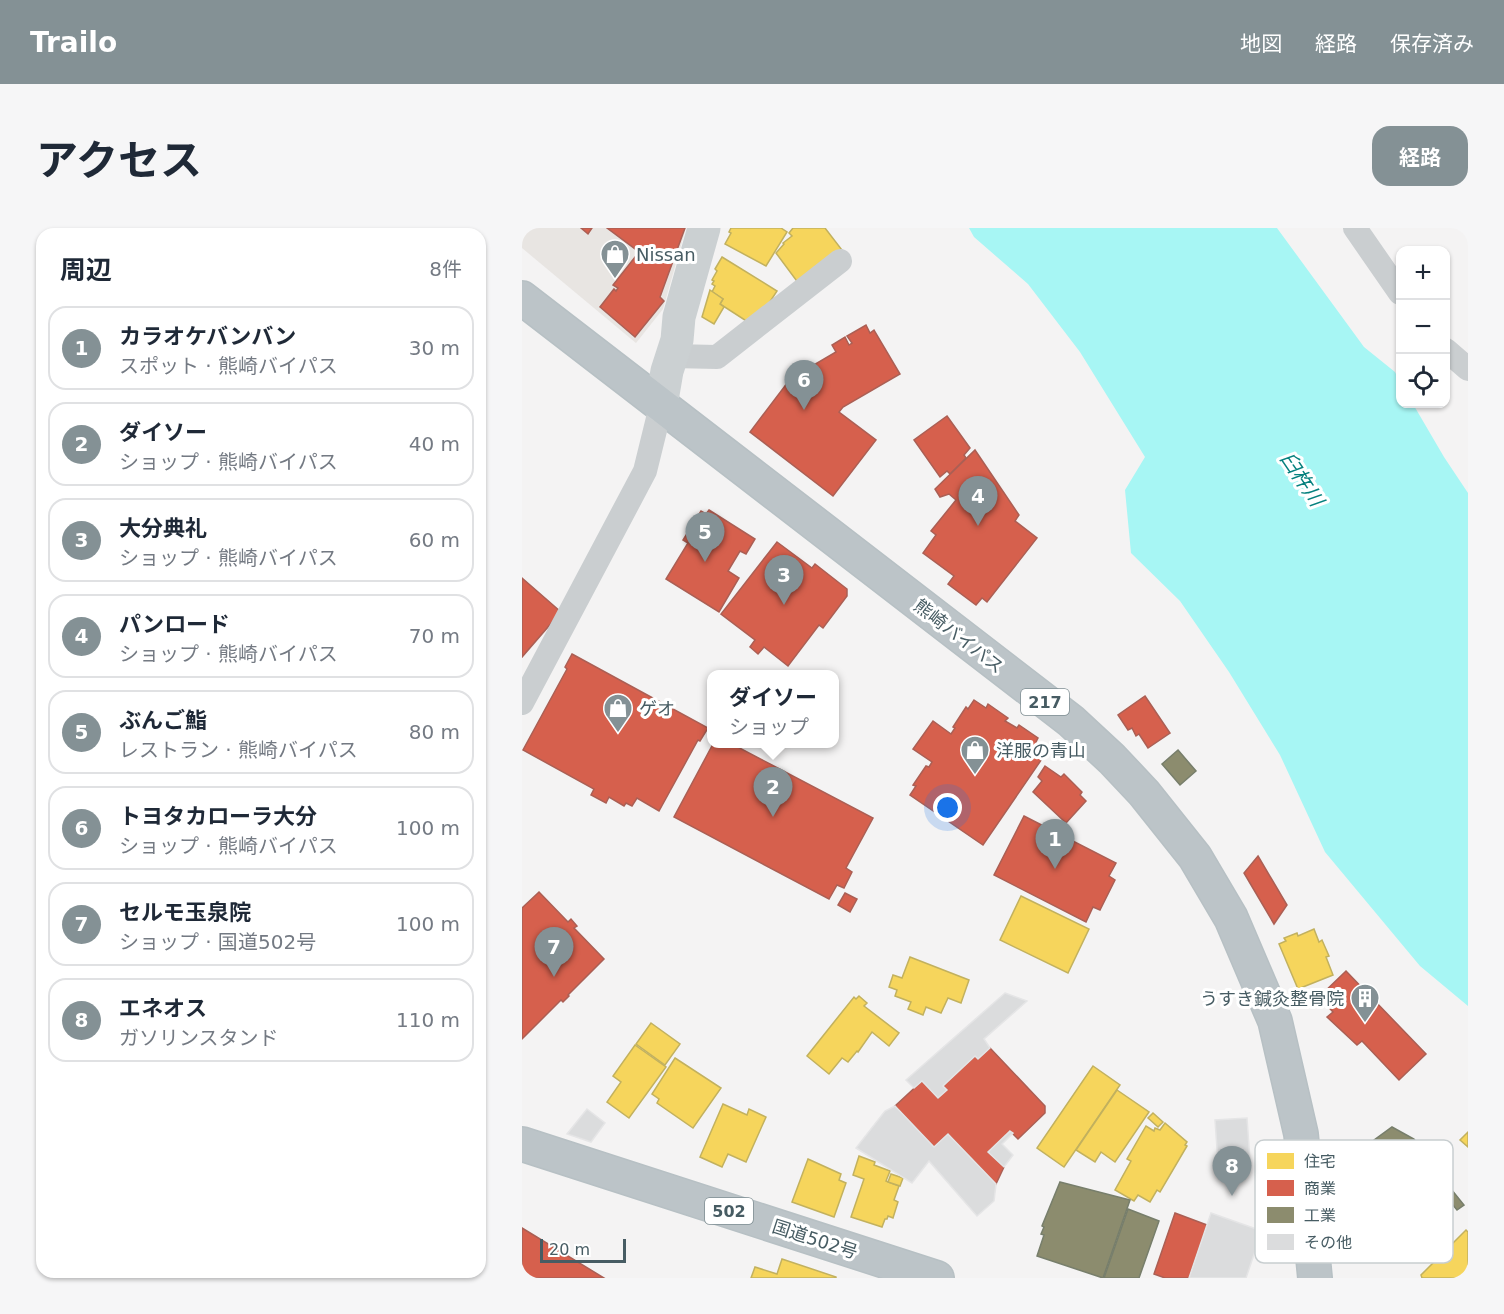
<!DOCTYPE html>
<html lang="ja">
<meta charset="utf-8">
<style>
body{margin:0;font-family:"DejaVu Sans","Noto Sans JP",sans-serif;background:#f6f6f7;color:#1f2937}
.controls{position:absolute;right:18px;top:18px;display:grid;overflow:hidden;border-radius:12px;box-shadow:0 2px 4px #0004}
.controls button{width:54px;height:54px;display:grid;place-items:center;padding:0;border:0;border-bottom:2px solid #e0e1e3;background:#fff;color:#1f2937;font:30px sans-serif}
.scale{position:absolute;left:18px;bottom:15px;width:86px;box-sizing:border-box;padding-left:6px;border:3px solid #475c63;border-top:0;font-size:16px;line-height:21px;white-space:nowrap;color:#475c63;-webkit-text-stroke:4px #fff;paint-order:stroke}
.you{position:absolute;left:426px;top:580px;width:21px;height:21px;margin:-15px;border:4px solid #fff;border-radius:50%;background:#1a73e8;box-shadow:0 0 0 9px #1a73e833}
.badge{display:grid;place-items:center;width:39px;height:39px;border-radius:50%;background:#849195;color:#fff;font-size:20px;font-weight:700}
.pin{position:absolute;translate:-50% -50px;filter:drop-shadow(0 2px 3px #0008)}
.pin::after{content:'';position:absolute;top:32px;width:21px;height:18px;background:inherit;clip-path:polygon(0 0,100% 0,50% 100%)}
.popup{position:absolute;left:185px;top:442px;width:132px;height:78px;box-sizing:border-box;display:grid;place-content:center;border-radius:12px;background:#fff;filter:drop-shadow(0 2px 4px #0005);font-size:20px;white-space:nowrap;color:#747a83}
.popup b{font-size:22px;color:#1f2937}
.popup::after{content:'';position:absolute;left:50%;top:100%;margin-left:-12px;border:12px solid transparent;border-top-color:#fff}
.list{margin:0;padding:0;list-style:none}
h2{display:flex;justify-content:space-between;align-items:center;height:78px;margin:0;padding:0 24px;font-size:26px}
h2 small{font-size:20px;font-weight:400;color:#747a83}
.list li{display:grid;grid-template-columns:39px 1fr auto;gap:18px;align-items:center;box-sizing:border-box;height:84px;margin:0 12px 12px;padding:0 12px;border:2px solid #e0e1e3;border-radius:18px}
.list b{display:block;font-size:22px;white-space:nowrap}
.list p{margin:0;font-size:20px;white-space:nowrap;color:#747a83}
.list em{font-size:20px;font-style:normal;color:#747a83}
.icon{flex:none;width:33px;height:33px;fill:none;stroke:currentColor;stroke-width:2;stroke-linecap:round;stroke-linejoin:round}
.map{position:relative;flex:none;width:946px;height:1050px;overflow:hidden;border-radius:18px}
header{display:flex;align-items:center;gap:36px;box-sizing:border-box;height:84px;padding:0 30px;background:#849195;color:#fff}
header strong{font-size:28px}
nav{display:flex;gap:33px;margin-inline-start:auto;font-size:21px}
.intro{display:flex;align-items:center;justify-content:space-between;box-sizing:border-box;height:144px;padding:0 36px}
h1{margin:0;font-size:42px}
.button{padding:15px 27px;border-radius:18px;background:#849195;color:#fff;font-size:21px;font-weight:700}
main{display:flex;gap:36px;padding:0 36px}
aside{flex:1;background:#fff;border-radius:18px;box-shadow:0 2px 4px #0004}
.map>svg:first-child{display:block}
</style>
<header>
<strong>Trailo</strong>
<nav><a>地図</a><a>経路</a><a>保存済み</a></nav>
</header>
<div class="intro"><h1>アクセス</h1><a class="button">経路</a></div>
<main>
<aside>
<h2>周辺<small>8件</small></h2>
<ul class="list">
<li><span class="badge">1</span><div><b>カラオケバンバン</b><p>スポット · 熊崎バイパス</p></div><em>30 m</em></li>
<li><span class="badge">2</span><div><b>ダイソー</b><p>ショップ · 熊崎バイパス</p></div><em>40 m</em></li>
<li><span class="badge">3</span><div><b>大分典礼</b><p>ショップ · 熊崎バイパス</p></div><em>60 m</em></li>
<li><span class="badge">4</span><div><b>パンロード</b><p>ショップ · 熊崎バイパス</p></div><em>70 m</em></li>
<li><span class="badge">5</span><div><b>ぶんご鮨</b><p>レストラン · 熊崎バイパス</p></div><em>80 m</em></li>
<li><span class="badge">6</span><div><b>トヨタカローラ大分</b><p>ショップ · 熊崎バイパス</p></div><em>100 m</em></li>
<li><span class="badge">7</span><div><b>セルモ玉泉院</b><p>ショップ · 国道502号</p></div><em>100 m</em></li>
<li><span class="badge">8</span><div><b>エネオス</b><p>ガソリンスタンド</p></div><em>110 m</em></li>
</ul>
</aside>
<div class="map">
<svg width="946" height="1050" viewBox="0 0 946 1050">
<rect width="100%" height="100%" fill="#f4f3f3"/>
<path fill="#e8e5e2" d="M0,0h164l-23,81 -27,34 -114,-95z"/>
<path fill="#a7f6f4" d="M447,0h308l87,119 31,25 5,10v22h13l31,53 24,36v513l-48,-40 -95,-114 -45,-97 -51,-83 -49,-71 -49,-48 -6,-63 20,-33 -65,-105 -52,-68 -54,-47z"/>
<g fill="#f6d55c" stroke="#c2b15e" stroke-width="1.5">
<path d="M209,0h50l6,4 -21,34 -41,-22 6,-11 -2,-1z"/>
<path d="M271,0h32l17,22 -43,34 -23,-31 8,-9 -1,-1 9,-7 -3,-3z"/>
<path d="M200,29l55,34 -13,20 -13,13 -31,-20 3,-5 -11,-7 3,-6 -3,-2 2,-3 -2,-1 5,-9 -2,-2z"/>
<path d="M188,62l13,9 -3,5 4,3 -10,17 -12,-7z"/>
<path d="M499,668l68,33 -21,44 -68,-33z"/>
<path d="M792,701l5,13 3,-2 7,16 -3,1 7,18 -35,14 -19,-45 7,-3 -2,-3 13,-5 1,3z"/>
<path d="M388,729l59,23 -8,23 -13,-5 -7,15 -15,-6 -3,8 -15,-6 3,-7 -16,-6 2,-6 -8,-3 4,-12 9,3z"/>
<path d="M337,768l8,7 -3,3 35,27 -10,13 -17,-14 -14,20 -1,-1 -9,11 -6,-4 -13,16 -22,-18 47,-59 2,2z"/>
<path d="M129,795l29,21 -15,21 -29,-21z"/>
<path d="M113,817l31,22 -37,51 -22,-16 14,-20 -8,-6z"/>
<path d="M153,830l46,30 -28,40 -36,-25 2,-4 -7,-5z"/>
<path d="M571,838l27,19 -56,82 -27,-19z"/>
<path d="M595,862l32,22 -34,50 -14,-10 -6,10 -19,-12z"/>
<path d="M201,876l24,11 2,-6 17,8 -20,45 -18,-8 -6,13 -22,-10z"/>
<path d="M631,885l10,9 -5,5 -10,-9z"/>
<path d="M643,895l22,19 -2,3 2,1 -27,46 -3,-2 -7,12 -12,-7 -4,6 -19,-11 16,-29 -4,-2 19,-33 8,5 1,-3 5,2z"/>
<path d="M946,904v15l-8,-7z"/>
<path d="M337,928l16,6 -1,3 16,6 -4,10 13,5 -5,14 4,2 -5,16 -5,-2 -1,3h-2l-3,8 -31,-10 13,-38 -11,-4z"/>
<path d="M286,931l33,15 -2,6 7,3 -12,34 -42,-15z"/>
<path d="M369,946l12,4 -3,8 -12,-4z"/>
<path d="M944,1002l2,2v46h-46l-1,-3z"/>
<path d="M260,1031l54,18v1h-85l4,-11 22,7z"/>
</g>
<g fill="#d6604d" stroke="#ab5f54" stroke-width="1.5">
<path d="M59,0h11l-4,6z"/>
<path d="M85,0h78l-25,69 4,4 -29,36 -35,-30 14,-18 2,2 2,-3 -5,-3 26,-33z"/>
<path d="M344,97l4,8 4,-3 26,44 -57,33 -4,5 37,28 -43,56 -83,-64 44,-58 4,3 2,-4 36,-21 -4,-7 13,-8 4,8 3,-2 -5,-7z"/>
<path d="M425,188l23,32 -6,7 2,3 -16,16 -3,-3 -7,6 -26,-37z"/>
<path d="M453,222l44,65 -4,6 22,17 -50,64 -5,-4 -6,7 -28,-21 6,-8 -31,-23 13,-18 -5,-4 25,-31 -7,-6 -9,3 -5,-8z"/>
<path d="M187,282l46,29 -9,15 -6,-3 -12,20 11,7 -20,34 -53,-33 22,-36 -5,-3 18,-29 5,3z"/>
<path d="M255,314l35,26 3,-4 32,25v7l-24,32 -4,-3 -31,41 -24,-19 -6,7 -8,-7 5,-7 -34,-26z"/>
<path d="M0,350l39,34 -39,45z"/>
<path d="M50,426l136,74 -8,13 -2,-1 -39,71 -22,-13 -5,8 -6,-3 -2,3 -15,-9 -3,6 -15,-8 3,-6 -71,-39 44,-81 -2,-2z"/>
<path d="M623,468l25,37 -22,15 -9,-14 -3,2 -4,-8 -4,2 -10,-15z"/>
<path d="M452,472l12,8 2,-4 20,14 -3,3 12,7 2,-3 19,13 -2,4 12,8 -65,95 -73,-50 6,-9 -3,-1 13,-19 3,1 3,-5 -19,-13 20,-28 18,13 4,-6 -2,-1 13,-20 2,2z"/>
<path d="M191,516h19l141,74 -27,50 6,4 -8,16 -7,-3 -8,14 -155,-82z"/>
<path d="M523,538l16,11 3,-3 18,18 -2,3 6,6 -20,22 -33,-31 9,-11 -4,-4z"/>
<path d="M502,588l92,47 -7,13 6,4 -15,30 -7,-3 -7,15 -92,-47z"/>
<path d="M736,628l29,49 -13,19 -30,-51z"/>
<path d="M17,664l29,30 3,-3 6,7 -3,2 30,31 -36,36 1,1 -6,6 -2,-2 -39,39v-131z"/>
<path d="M323,665l12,6 -7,13 -12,-7z"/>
<path d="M824,743l80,83 -27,26 -37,-39 -5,4 -30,-28 6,-5 -14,-15z"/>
<path d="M468,820l55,58v7l-27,26 -8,-8 -22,21 16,15 -8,17 -48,-50 -14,13 -39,-41 27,-25 16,17 9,-8 -4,-4 32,-30 3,3z"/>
<path d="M653,985l32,12 -18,53h-24l-11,-4z"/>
<path d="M0,1000l82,50h-82z"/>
</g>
<g fill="#8c8c6e" stroke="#777e6b" stroke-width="1.5">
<path d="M656,522l18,21 -16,14 -18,-21z"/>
<path d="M870,899l22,12 19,26 5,-4 14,19 -5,4 17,21 -7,5 -4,-5 -27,20 -60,-79z"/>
<path d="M538,954l70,18 -27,78 -66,-22 7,-21 -3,-1 3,-7 -2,-1z"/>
<path d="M606,981l31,12 -20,57h-35z"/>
</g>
<g fill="#dbdcdd" stroke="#e5e5e6" stroke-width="1.5">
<path d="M483,765l22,8 -43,38 6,9 -12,11 -3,-3 -32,30 4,4 -9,8 -16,-17 -8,7 -8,-8z"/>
<path d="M373,878l39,41 14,-13 48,50 -2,17 -17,15 -48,-55 -17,22 -56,-35 29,-37z"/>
<path d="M65,881l18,14 -14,19 -24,-8z"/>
<path d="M725,890l3,43 -32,2 -3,-43z"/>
<path d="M488,903l3,2 -11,11 11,11 -9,12 -16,-15z"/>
<path d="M689,985l51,18 -16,47h-57z"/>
</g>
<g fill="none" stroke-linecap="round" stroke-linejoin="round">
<g stroke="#b7c0c4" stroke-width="36">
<g id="highway">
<path d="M0,70l549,423 41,38 32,34 51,64 36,61 44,103 26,113 14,144"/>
<path d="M0,916l415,134"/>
</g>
</g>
<g stroke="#caced0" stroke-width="24">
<path d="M833,0l45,65"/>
<path d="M924,122l22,19"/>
<path d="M150,128l45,1 123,-96"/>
<path d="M0,475l123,-232 16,-65"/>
</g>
<path stroke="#cbd0d2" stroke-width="33" d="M139,178l6,-35 10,-31 2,-23 25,-89"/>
<use href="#highway" stroke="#bcc4c8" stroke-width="33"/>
</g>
<defs>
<g id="shop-pin" transform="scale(1.5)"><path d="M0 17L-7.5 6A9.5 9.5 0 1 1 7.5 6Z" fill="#849195" stroke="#fff"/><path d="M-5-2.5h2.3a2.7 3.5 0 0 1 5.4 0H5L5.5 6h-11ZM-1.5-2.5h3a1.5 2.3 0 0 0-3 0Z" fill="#fff"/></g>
<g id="building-pin" transform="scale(1.5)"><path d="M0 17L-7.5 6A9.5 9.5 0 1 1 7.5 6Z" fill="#849195" stroke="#fff"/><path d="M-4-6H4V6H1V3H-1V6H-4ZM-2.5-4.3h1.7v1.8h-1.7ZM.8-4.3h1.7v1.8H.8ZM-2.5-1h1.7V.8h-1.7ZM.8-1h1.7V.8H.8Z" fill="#fff"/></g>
</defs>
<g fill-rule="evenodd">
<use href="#shop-pin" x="93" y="26"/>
<use href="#shop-pin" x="96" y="480"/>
<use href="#shop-pin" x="453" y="522"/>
<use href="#building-pin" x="843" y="770"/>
</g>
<g text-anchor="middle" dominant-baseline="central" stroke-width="6" stroke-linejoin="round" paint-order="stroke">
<g fill="#fff" stroke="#7e8d92" stroke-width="1.5">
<rect x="499" y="461" width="48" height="26" rx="4.5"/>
<rect x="183" y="970" width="48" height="26" rx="4.5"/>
</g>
<g font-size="16" font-weight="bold" fill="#475c63">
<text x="523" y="474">217</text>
<text x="207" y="983">502</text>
</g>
<g font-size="18" fill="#475c63" stroke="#fff" text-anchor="start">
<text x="114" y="26">Nissan</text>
<text x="117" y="480">ゲオ</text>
<text x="474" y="522">洋服の青山</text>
<text x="822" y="770" text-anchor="end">うすき鍼灸整骨院</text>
</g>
<g font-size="18" fill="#475c63" stroke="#fff">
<text transform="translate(437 408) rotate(38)">熊崎バイパス</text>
<text transform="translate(293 1011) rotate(18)">国道502号</text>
</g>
<g font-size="20" font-style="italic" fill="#06817e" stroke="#fff">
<text transform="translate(780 251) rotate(56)">臼杵川</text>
</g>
</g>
<rect x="733" y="912" width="198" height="123" rx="9" fill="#fff" stroke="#c8ced0" stroke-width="1.5"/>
<rect x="745" y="925" width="27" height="16" fill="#f6d55c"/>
<rect x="745" y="952" width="27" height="16" fill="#d6604d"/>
<rect x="745" y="979" width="27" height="16" fill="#8c8c6e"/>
<rect x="745" y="1006" width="27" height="16" fill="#dbdcdd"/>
<g font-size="16" fill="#475c63">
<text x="782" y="939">住宅</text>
<text x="782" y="966">商業</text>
<text x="782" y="993">工業</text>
<text x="782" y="1020">その他</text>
</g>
</svg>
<div class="controls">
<button>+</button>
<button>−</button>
<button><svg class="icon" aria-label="locate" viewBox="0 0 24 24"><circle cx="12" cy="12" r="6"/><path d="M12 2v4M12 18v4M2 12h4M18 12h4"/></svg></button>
</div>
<div class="scale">20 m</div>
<div class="you"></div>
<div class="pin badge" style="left:533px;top:641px">1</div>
<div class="pin badge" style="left:251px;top:589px">2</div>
<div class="popup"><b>ダイソー</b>ショップ</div>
<div class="pin badge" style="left:262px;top:377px">3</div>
<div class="pin badge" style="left:456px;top:298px">4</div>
<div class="pin badge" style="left:183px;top:334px">5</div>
<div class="pin badge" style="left:282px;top:182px">6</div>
<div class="pin badge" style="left:32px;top:749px">7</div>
<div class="pin badge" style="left:710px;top:968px">8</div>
</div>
</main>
